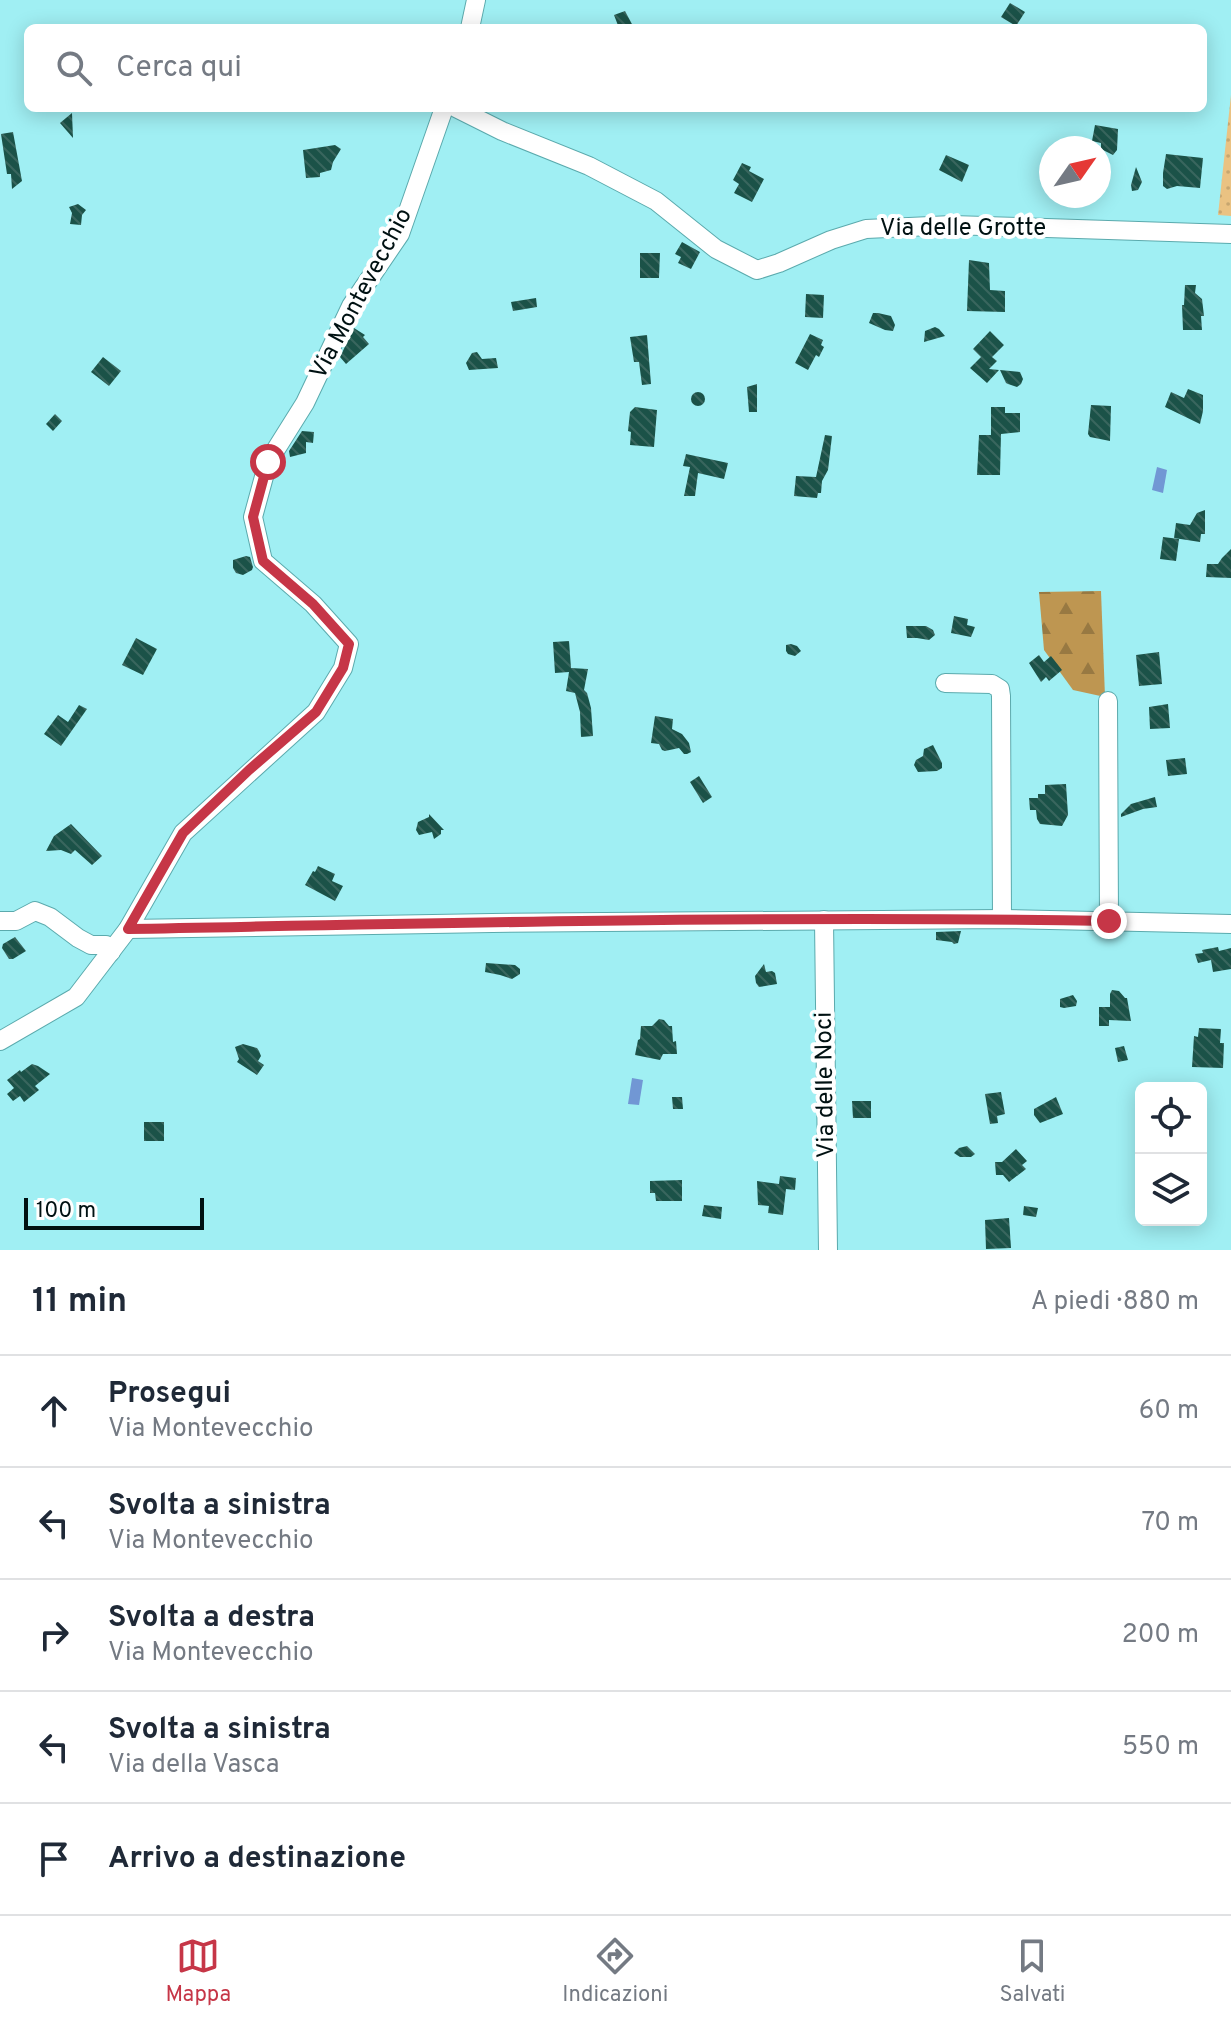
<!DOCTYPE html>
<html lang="it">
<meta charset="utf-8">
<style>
body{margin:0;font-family:Overpass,sans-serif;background:#f2f2f3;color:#1f2937}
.controls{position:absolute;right:24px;bottom:24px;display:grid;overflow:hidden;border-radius:12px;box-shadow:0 4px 20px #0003}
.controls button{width:72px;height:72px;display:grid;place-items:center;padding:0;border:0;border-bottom:2px solid #e0e1e3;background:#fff;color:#1f2937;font:40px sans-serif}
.compass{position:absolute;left:1039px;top:136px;width:72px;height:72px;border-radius:50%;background:#fff;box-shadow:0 4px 20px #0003;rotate:56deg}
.scale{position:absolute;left:24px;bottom:20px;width:180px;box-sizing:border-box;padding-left:8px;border:4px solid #001112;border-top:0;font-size:22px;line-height:28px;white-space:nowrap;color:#001112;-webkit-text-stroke:6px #fff;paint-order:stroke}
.stop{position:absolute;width:24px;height:24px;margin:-18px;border:6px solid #c63647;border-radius:50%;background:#fff}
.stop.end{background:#c63647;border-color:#fff;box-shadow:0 2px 8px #0008}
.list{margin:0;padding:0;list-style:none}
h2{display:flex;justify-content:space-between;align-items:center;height:104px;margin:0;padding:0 32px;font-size:34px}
h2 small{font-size:26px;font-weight:400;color:#747a83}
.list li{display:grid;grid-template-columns:52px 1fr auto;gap:24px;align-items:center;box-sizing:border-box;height:112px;padding:0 32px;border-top:2px solid #e0e1e3}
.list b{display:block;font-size:30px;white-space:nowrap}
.list p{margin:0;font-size:26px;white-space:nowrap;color:#747a83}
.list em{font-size:26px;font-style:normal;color:#747a83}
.icon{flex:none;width:44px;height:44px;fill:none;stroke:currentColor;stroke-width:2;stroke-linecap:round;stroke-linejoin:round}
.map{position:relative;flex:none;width:1231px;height:1250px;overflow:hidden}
.search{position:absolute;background:#fff;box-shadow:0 4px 20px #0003;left:24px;right:24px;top:24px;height:88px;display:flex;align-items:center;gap:20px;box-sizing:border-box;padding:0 28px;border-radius:12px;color:#747a83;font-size:30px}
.sheet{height:664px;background:#fff}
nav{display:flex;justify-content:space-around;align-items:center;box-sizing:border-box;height:112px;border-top:2px solid #e0e1e3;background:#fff;font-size:22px;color:#747a83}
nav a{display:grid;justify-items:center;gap:4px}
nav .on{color:#c63647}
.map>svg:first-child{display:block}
</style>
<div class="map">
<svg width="1231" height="1250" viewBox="0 0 1231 1250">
<defs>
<pattern id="grass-dots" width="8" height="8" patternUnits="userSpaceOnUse" patternTransform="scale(2)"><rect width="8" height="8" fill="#eac282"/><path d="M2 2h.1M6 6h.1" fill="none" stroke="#c7a66f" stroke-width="1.8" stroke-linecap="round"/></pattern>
<pattern id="forest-firs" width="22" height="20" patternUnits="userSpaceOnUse" patternTransform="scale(2)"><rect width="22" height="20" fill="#be9651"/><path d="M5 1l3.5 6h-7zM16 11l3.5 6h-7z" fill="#987942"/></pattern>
<pattern id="building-back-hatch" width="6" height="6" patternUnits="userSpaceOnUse" patternTransform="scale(2)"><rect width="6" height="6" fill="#1b5248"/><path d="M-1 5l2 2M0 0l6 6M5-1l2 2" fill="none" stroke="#39665e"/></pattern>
</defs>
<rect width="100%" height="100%" fill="#a0eff3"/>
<path fill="url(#grass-dots)" d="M1231,95v121l-13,-1z"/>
<path fill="url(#forest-firs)" d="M1101,591l4,106 -32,-7 -29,-40 -5,-58z"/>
<g fill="#7197d4">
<path d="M1157,467l10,3 -4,23 -11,-3z"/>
<path d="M632,1078l11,2 -4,25 -11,-1z"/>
</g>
<g fill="url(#building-back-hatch)">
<path d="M1010,3l15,9 -9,14 -15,-9z"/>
<path d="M625,11l9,17h-15l-5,-13z"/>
<path d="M72,113l1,25 -13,-15z"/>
<path d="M1095,125l23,4 -1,21 -4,5 -12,-6v-6l-9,-2z"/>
<path d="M13,132l9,49 -10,8 -1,-15h-4l-6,-40z"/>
<path d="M335,145l6,4 -8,13 -2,8 -11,3v4l-14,1 -3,-28z"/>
<path d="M1166,154l37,4 -3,30 -23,-2 -10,3 -4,-3v-13z"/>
<path d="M946,155l23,10 -7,17 -23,-12z"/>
<path d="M742,163l9,4 -2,4 15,8 -12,23 -18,-9 5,-9 -6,-4z"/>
<path d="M1136,167l6,15 -4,8 -6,1 -1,-6z"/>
<path d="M78,204l8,6 -4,5 -1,10 -11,-1 2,-11 -3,-6z"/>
<path d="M682,242l18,10 -9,17 -13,-6 3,-6 -6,-3z"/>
<path d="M640,253h20l-1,25h-19z"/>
<path d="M969,260l20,3 1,27 15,1v21l-38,-1z"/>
<path d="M1185,285h11l-1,8 7,6 2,17h-3l1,14h-19l-1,-25h2z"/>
<path d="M806,294l18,1 -1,23 -18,-1z"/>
<path d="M536,298l1,9 -24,4 -2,-9z"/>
<path d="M873,313h5l13,3 4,9 -2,6 -8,-1 -16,-7z"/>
<path d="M935,327l4,2 6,7 -21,6 1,-11z"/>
<path d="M354,328l11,7 -2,2 6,7 -23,20 -6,-7z"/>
<path d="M990,331l14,14 -12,12 5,4 -8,8 10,1 -12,13 -17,-15 11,-11 -8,-8z"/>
<path d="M810,334l13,6 -2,5 3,2 -5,10 -3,-2 -8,15 -13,-7z"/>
<path d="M647,335l4,49 -9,1 -3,-23h-5l-4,-25z"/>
<path d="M477,352l5,7 14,-1 2,10 -29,2 -3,-7 6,-10z"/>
<path d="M103,357l18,14 -12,15 -18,-14z"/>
<path d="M1000,370l20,2 3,7 -2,5 -4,3 -9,-3 -2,-1z"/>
<path d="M757,384v28h-8l-2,-25z"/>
<path d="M1188,389l15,6v16l-3,13 -35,-17 6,-15 13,6z"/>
<circle cx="698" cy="399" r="7"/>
<path d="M1091,405l20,1 -1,35 -20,-4 -2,-3z"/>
<path d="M635,407l22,3 -3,37 -24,-2 1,-13 -3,-1 2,-19z"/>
<path d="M991,407h14v6h15v19l-19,2 -1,41h-23l2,-40h12z"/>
<path d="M55,414l7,7 -9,10 -7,-7z"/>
<path d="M302,431l12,1 -1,11 -7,-1v11l-16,4 -1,-6z"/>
<path d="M825,435l7,1 -4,34 -6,11 -1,12h-3l-1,5 -23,-2 2,-20 20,1z"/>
<path d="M686,454l42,9 -4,16 -26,-6 -3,23h-11l6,-29 -7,-1z"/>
<path d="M1205,510v24h-4l-1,8 -26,-4 2,-15 14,2 7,-12z"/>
<path d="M1163,537l16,2 -3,22 -16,-2z"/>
<path d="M1231,549v29l-25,-1 1,-13h11l4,-6z"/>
<path d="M246,556l4,1 3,10 -1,3 -9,5 -7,-2 -3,-5v-8z"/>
<path d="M954,616l14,3 -1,6 8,2 -4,10 -20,-4z"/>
<path d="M906,626h20l7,4 2,5 -6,5 -12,-2h-10z"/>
<path d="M136,638l21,11 -14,26 -21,-10z"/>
<path d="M569,641l2,27 17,1 -4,21 3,3 4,15 2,28 -12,1 -1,-25 -5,-19 -9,-2 3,-19 -14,1 -2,-31z"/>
<path d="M791,644l6,2 4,5 -6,5 -7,-2 -2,-3v-6z"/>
<path d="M1159,652l3,32 -23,2 -3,-31z"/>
<path d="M1039,655l5,7 7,-6 11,14 -13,11 -3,-4 -5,5 -12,-19z"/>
<path d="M1168,704l2,24 -20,1 -1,-22z"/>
<path d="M79,705l8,4 -26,37 -17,-12 14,-19 10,7z"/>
<path d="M655,716l18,3 -1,10 10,5 7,9 2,9 -4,2h-3l-5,-6 -14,3 -3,-1 -3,-6 -8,-1z"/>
<path d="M933,745l9,18v5l-5,3 -19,1 -4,-7 2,-5 7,-4 1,-7z"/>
<path d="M1185,758l2,16 -19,2 -2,-16z"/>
<path d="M699,776l13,21 -9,6 -13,-21z"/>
<path d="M1066,784l2,31 -6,11 -22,-2 -3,-5 -1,-9h-6l-1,-12h9v-4h7v-9z"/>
<path d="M1155,797l2,10 -14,2 -22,8v-3l10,-10z"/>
<path d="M429,814l15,16h-3v4l-7,5 -2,-7 -13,3 -3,-5 2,-8 11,-5z"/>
<path d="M71,824l31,32 -10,9 -17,-15 -4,4 -10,-4 -15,1 8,-15z"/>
<path d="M318,866l17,8 -3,7 11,5 -8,15 -30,-16 8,-14 2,1z"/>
<path d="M961,931l-3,12 -4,1 -2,-2 -16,-2v-8z"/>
<path d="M15,937l11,14 -13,8h-4l-7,-11 1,-4z"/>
<path d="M1218,947l1,4 12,-3v21l-18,3 -2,-12 -13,3 -3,-9 8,-1 -1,-3z"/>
<path d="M486,963l29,2 5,4v5l-8,5 -12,-4 -15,-3z"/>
<path d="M764,964l2,8 6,-1 3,2 2,11 -18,3 -3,-4 -1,-7z"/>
<path d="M1112,990l7,1 6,7h2l4,23 -22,-1v6h-10v-19h11v-13z"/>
<path d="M1073,995l4,6 -1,5 -12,2 -4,-1v-8z"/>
<path d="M659,1019l5,1 5,6h3l1,16 3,-1 1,13h-14l-3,6 -25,-5 3,-15 2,-1 1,-13h11z"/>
<path d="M1199,1028l22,1 -1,14h4l-1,25 -31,-1 2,-31 4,1z"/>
<path d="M243,1044l14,4 2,3 2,5 -3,5 6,4 -7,10 -20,-13 2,-3 -4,-12z"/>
<path d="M1124,1046l4,14 -10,2 -3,-14z"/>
<path d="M32,1064l6,2 12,8 -15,12 4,4 -15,12 -4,-6 -7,5 -6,-7 7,-6 -7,-8 13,-10 1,2z"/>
<path d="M1001,1092l4,22 -8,2 1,7 -8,1 -5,-30z"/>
<path d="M672,1097h10l1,12h-10z"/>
<path d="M1056,1097l7,17 -23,9 -6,-8v-6z"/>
<path d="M852,1101h19v17h-18z"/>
<rect x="144" y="1122" width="20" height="19"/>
<path d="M967,1146l8,8 -4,3h-11l-6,-4 5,-5z"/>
<path d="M1016,1149l11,12 -5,4 4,4 -17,13 -6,-7h-7l-1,-13h7z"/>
<path d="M780,1176l16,2 -1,12 -9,-1 -3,26 -15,-2 1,-7 -11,-1 -1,-24 22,3z"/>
<path d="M682,1180v21h-26l-1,-8h-5v-12z"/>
<path d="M704,1205l18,2 -1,12 -19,-3z"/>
<path d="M1024,1206l14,2 -2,9 -13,-2z"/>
<path d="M1009,1218l2,30 -25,1 -1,-29z"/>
</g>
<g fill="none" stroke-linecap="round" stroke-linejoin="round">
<g stroke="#5baaad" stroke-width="20">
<g id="minor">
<path d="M470,28l6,-28"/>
<path d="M456,108l46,23 87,35 67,35 60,48 41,21 22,-7 52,-23 35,-11 86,-4 279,9"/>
<path d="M945,683l47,1 8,5 1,7 1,223"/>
<path d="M1108,701l1,220"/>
<path d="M824,920l4,330"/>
<path d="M0,921h16l19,-10 15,6 28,21 13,7h15l5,7"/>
<path d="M128,929l364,-6 510,-4 229,5"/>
<path d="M0,1041l76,-44 52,-68 55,-96 133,-121 27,-44 6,-24 -36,-40 -50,-43 -10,-44 15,-55 37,-59 46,-97 49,-72 44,-126"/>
</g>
</g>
<use href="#minor" stroke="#fff" stroke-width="18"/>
</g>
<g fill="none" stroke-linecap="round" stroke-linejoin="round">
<path stroke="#c63647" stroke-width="10" d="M268,462l-15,55 10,44 50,43 36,40 -6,24 -27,44 -67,58 -66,63 -55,96c327,-6 654,-14 981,-8"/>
</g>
<g text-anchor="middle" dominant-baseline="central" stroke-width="8" stroke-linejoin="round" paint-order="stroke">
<g font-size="24" fill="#001112" stroke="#fff">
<text x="963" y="229">Via delle Grotte</text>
<text transform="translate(362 294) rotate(-62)">Via Montevecchio</text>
<text transform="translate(826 1085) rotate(-91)">Via delle Noci</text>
</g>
</g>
</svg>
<div class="controls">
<button><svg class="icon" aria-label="locate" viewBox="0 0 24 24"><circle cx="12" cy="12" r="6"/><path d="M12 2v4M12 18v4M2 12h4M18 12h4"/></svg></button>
<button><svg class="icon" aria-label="layers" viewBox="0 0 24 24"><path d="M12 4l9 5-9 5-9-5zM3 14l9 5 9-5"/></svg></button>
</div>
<svg class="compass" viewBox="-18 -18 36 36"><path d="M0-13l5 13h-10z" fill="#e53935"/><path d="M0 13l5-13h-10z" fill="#747a83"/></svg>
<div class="scale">100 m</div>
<div class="stop" style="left:268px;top:462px"></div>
<div class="stop end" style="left:1109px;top:921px"></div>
<div class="search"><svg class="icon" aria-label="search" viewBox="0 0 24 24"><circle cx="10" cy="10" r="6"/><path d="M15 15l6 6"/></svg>Cerca qui</div>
</div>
<section class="sheet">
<h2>11 min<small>A piedi · 880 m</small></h2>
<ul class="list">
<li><svg class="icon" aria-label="ahead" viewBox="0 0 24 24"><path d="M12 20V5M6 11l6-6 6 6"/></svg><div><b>Prosegui</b><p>Via Montevecchio</p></div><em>60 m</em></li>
<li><svg class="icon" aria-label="left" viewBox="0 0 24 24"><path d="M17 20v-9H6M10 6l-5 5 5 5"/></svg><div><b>Svolta a sinistra</b><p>Via Montevecchio</p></div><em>70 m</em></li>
<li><svg class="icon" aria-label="right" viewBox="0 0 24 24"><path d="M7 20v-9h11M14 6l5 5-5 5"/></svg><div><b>Svolta a destra</b><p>Via Montevecchio</p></div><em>200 m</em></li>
<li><svg class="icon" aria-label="left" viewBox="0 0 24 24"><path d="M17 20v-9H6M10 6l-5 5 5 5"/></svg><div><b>Svolta a sinistra</b><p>Via della Vasca</p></div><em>550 m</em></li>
<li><svg class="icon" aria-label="arrive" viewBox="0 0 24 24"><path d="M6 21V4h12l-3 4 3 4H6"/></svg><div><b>Arrivo a destinazione</b></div></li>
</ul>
</section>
<nav>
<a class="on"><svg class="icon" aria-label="map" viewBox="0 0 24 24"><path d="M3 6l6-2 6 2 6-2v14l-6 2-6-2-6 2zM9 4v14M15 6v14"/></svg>Mappa</a>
<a><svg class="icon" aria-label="directions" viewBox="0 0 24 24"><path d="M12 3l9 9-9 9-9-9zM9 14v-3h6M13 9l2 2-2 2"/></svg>Indicazioni</a>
<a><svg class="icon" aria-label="saved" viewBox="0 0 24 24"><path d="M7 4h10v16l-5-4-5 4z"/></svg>Salvati</a>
</nav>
